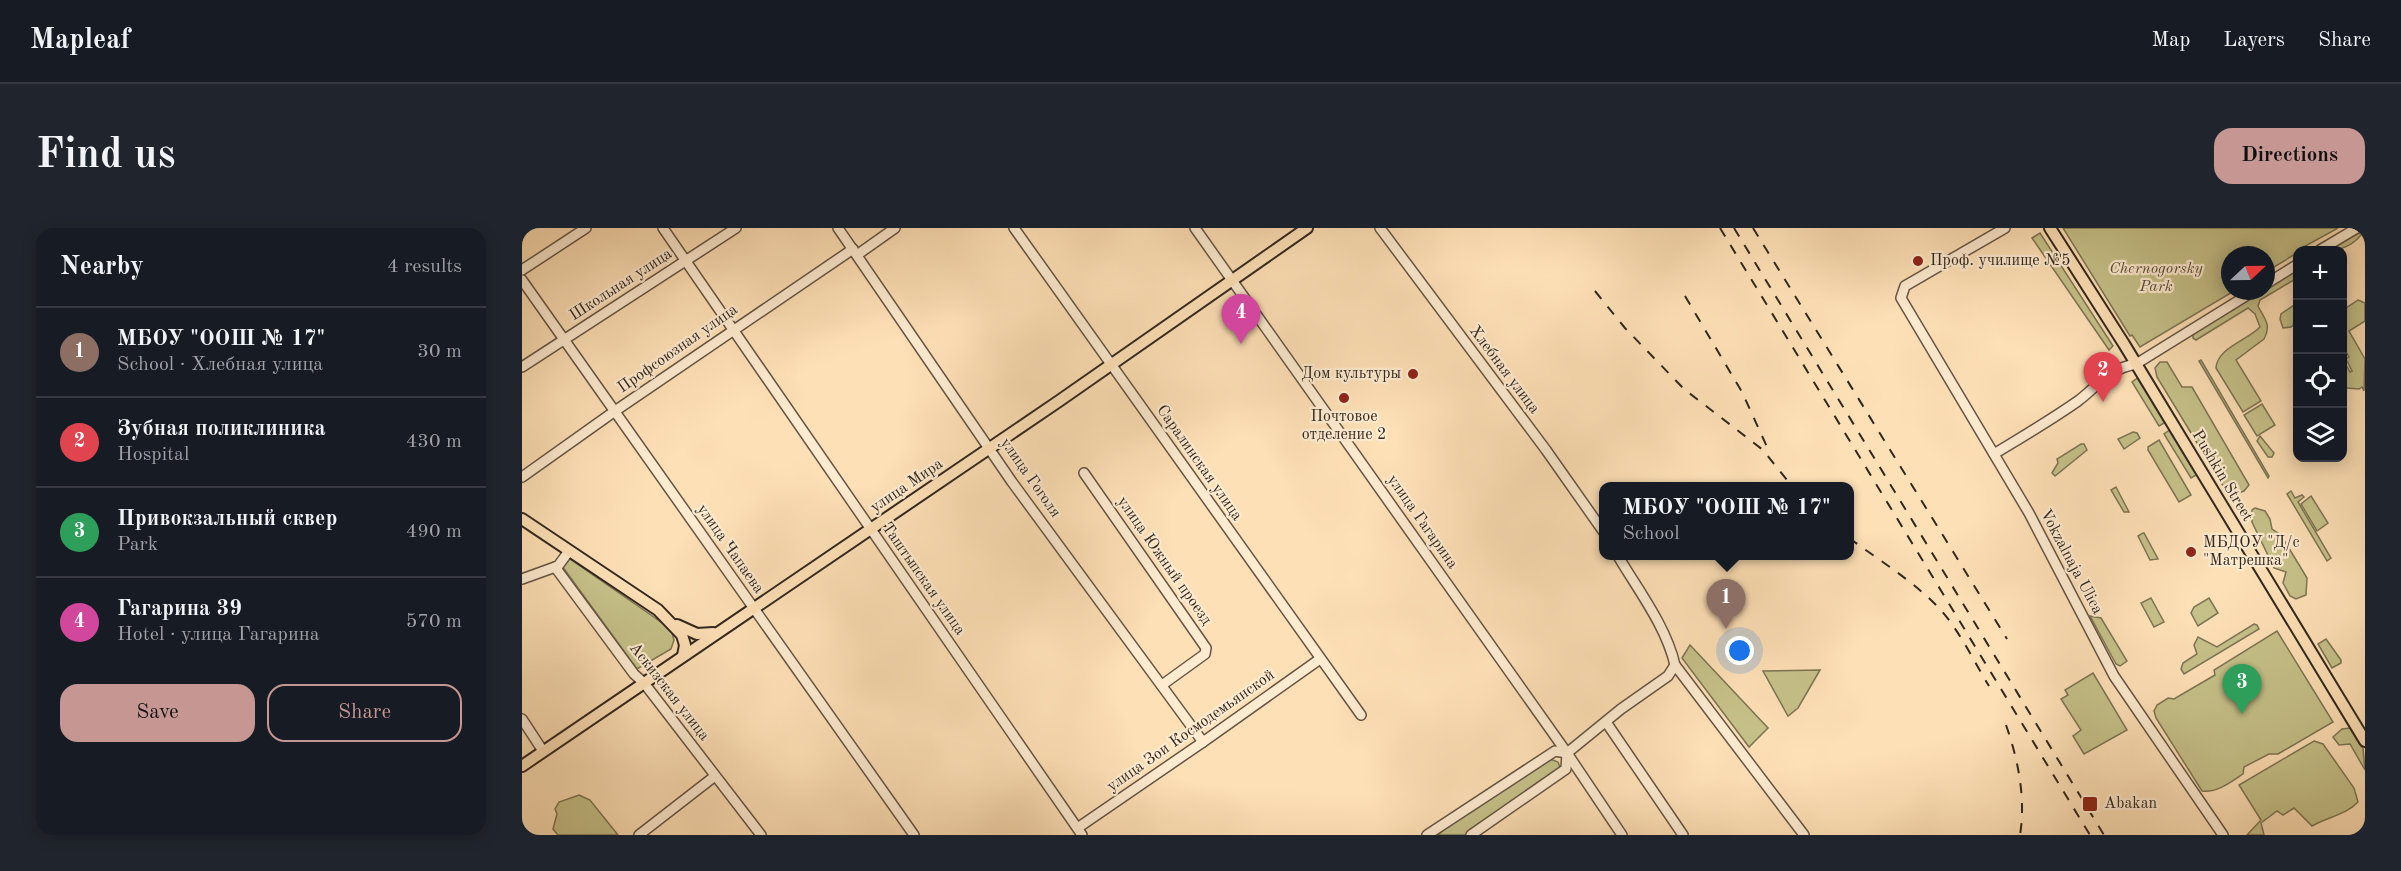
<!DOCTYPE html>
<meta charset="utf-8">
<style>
body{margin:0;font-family:"Old Standard TT",serif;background:#20242c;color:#f1f3f6}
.controls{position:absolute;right:18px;top:18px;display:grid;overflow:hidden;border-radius:12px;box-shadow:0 3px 15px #0003}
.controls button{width:54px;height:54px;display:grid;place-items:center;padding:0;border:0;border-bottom:2px solid #363941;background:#171b24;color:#f1f3f6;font:30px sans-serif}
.compass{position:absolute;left:1699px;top:18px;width:54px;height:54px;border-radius:50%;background:#171b24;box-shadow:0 3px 15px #0003;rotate:68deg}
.you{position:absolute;left:1218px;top:423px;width:21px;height:21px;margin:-15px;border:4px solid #fff;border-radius:50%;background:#1a73e8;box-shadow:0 0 0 9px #1a73e833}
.badge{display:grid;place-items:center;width:39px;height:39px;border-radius:50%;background:#c59692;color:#fff;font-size:20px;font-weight:700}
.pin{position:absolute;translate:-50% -50px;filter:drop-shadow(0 2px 3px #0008)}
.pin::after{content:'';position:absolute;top:32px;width:21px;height:18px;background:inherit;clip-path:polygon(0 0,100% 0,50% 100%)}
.popup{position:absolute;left:1077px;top:254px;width:255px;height:78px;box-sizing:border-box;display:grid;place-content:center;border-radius:12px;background:#171b24;filter:drop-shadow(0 2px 4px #0005);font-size:20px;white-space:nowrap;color:#9ea1a6}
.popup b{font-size:22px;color:#f1f3f6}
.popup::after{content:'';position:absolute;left:50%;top:100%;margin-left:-12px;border:12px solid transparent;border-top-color:#171b24}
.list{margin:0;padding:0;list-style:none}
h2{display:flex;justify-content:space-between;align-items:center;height:78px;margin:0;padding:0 24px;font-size:26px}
h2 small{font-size:20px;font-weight:400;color:#9ea1a6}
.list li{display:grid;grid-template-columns:39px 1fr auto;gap:18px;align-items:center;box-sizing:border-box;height:90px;padding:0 24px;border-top:2px solid #363941}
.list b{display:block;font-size:22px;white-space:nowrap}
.list p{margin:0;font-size:20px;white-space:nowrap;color:#9ea1a6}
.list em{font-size:20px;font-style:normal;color:#9ea1a6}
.actions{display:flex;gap:12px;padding:18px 24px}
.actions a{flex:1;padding:14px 0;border:2px solid #c59692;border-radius:18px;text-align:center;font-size:21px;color:#c59692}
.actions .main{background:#c59692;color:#111}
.icon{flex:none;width:33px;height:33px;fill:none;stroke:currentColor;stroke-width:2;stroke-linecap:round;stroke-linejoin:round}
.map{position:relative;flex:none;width:1843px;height:607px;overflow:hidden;border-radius:18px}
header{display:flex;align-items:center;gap:36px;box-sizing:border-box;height:84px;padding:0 30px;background:#171b24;border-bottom:2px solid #363941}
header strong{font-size:28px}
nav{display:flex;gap:33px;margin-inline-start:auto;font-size:21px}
.intro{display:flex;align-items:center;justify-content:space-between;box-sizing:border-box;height:144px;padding:0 36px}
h1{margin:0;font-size:42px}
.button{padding:15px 27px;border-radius:18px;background:#c59692;color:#111;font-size:21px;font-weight:700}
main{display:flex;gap:36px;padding:0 36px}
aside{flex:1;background:#171b24;border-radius:18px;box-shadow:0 3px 15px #0003}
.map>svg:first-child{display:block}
</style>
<header>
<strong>Mapleaf</strong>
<nav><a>Map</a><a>Layers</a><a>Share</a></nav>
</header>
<div class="intro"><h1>Find us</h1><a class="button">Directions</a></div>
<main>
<aside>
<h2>Nearby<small>4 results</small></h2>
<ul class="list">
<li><span class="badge" style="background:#8d6e63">1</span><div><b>МБОУ &quot;ООШ № 17&quot;</b><p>School · Хлебная улица</p></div><em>30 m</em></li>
<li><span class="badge" style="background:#e0444e">2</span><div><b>Зубная поликлиника</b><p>Hospital</p></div><em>430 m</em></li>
<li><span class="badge" style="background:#2e9e5b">3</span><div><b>Привокзальный сквер</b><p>Park</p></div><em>490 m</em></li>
<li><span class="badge" style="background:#d1479c">4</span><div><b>Гагарина 39</b><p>Hotel · улица Гагарина</p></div><em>570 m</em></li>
</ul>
<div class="actions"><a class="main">Save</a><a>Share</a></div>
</aside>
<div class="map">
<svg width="1843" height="607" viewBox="0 0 1843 607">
<rect width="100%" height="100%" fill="#fee0b6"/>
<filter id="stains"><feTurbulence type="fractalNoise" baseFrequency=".00333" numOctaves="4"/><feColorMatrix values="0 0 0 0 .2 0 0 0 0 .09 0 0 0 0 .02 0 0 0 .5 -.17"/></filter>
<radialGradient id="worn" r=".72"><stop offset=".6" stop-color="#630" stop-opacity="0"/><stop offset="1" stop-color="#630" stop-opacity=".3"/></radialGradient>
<g fill="#c6c189" stroke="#7c7454" stroke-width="1.5">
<path d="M1541,0h275l-40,22 -1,3 -31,19v-17h-36v36h4l-94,56 -8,-12 -2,1z"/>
<path d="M1836,3l3,4c-9,11 -19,15 -33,15z"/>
<path d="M1518,5l73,113 -4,4 -77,-112z"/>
<path d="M1775,41v9l-37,22 -2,6c6,12 14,19 6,33l-28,21 25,41 -18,11 -27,-44c1,-20 32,-28 44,-41l-5,-13 -7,-6 -52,32 -3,-2v-4l68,-43h5v-3z"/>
<path d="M1836,72l7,3v18l-16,10 16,28 -1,32 -2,-4 -3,2 -12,-1 -4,-4v-25l7,13 2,-1 -6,-12 3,-2 -6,-10v-37z"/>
<path d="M1775,75v19l-6,5 -8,1 -3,-9 1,-5z"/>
<path d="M1679,132l68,116 -1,2 -69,-117z"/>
<path d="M1638,134h7l15,25h10l57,98 -5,6 -14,5 -5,-7 -68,-112 -2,-9z"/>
<path d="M1617,149l27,45 -7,4 -27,-44z"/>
<path d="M1740,176l13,21 -18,11 -13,-21z"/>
<path d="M1649,201l27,45 -7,4 -27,-44z"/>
<path d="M1611,204l4,1 3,5 -16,11 -6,-10z"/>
<path d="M1738,208l14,17 -2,4h-4l-11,-16z"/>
<path d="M1637,212l32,55 -12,7 -31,-52v-3z"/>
<path d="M1559,216h3l3,6 -32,26 -3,-3 6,-10 -1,-4z"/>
<path d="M1594,259l13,25h-5l-13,-22z"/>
<path d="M1769,263l4,7 7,-3 2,2 -6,5 33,56 -4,3 -40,-67z"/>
<path d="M1789,268l17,27 -11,8 -16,-27z"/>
<path d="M1733,280l10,3 5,8 2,10 9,6 26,43 -1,17 -10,4 -6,-3 -7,-13 3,-11 -12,-4 -22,-46v-12z"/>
<path d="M1621,305h1l14,26 -8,1 -12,-24z"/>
<path d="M48,331l101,70 3,11 -3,9 -34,20 -75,-103z"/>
<path d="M1629,370l13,24 -10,5 -13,-24z"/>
<path d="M1687,370l9,15 -20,13 -7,-13 3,-6z"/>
<path d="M1568,388l11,2 26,43 -7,5 -4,-2z"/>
<path d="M1732,396l3,1 2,4 -75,45 -3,-5 2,-6 14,-9 -3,-9 4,-8 19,10z"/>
<path d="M1755,403l56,91 -55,32h-9l-25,13 -1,7c-12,8 -26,19 -41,17l-46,-73 -2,-7 3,-6 11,-7 6,1 41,-24 -1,-5z"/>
<path d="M1804,411l15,21v3l-9,5 -14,-24z"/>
<path d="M1168,417l78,83 -19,19 -67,-89z"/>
<path d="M1298,442l-22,38 -10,8 -25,-45z"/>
<path d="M1571,445l34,57 -43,24 -11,-18 8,-6 -20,-31 7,-4 -3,-5z"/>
<path d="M1828,500l13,20 2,22 -15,-26 -11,1 -6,-8 9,-8z"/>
<path d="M1792,513l9,3 31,44 4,14c-12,13 -31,15 -46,24l-18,-18 -11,7 -6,-4 -16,12 3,12h-17l14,-15 -22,-35z"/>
<path d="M1028,531l8,3 2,5 -6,7 -89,61h-27l14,-13z"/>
<path d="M57,567l11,5 28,35h-60l-5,-6 4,-15 -2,-5 4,-7z"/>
</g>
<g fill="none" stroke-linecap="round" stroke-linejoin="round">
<g stroke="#645545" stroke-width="12">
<g id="minor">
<path d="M141,0l419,607"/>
<path d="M316,0l174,254 191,260"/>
<path d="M492,0l347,487"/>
<path d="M673,0l372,525 55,82"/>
<path d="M858,0l166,222 57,81"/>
<path d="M1483,0l-100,58 -4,12 128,215 85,163 109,159"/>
<path d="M1798,22l37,-22"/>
<path d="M335,27l38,-27"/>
<path d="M0,42l64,-42"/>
<path d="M0,52l392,555"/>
<path d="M1744,56l32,-20"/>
<path d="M0,139l214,-139"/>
<path d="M1472,226c28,-17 57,-34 84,-53 21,-16 30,-32 58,-37l118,-73"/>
<path d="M562,245l122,175 -1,6 -43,31"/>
<path d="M0,249l93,-66 238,-162"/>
<path d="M1096,328c20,34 48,70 57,109l129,170"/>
<path d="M33,339l79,107 10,9 117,152"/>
<path d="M0,351l36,-13 11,-15"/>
<path d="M0,491l21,32"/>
<path d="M1084,494l77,113"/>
<path d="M557,599l124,-85 117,-83"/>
<path d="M117,607l76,-59"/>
<path d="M905,607l128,-84 12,2"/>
<path d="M949,607l95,-66 1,-16 54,-44 47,-33 7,-11"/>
</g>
</g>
<g stroke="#31271f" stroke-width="14">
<g id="major">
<path d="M1528,0l74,116 241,397"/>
<path d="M0,291l136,91 24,25 3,10 -2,11"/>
<path d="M155,397l20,9 16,-1"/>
<path d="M0,538l537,-365 248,-173"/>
</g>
</g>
<use href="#minor" stroke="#feebd0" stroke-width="9"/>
<use href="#major" stroke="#fee0b6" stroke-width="10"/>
<g stroke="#31271f" stroke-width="2" stroke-dasharray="10 10" stroke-linecap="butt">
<path d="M1198,0l370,607"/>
<path d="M1212,0l370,607"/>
<path d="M1231,0l254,411"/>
<path d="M1073,63l30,37 59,61 79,61 24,30"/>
<path d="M1163,68l57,96 26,57"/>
<path d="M1327,310c30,22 61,41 87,67 22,22 37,55 53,81"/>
<path d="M1484,497c12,34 20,73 14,110"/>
</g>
</g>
<g fill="#8f2418" stroke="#feebd0" stroke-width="2">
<circle cx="1396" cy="33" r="6"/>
<circle cx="891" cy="146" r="6"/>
<circle cx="822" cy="170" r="6"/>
<circle cx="1669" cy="324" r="6"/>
<rect x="1560" y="568" width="16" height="16" rx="3"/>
</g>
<g text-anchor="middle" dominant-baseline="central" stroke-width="4.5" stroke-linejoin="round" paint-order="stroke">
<g font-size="16" fill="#31271f" stroke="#feebd0" text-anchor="start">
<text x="1408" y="33">Проф. училище №5</text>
<text x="879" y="146" text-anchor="end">Дом культуры</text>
<text x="822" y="189" text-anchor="middle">Почтовое<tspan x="822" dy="18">отделение 2</tspan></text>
<text x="1681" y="315">МБДОУ "Д/с<tspan x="1681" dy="18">"Матрешка"</tspan></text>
<text x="1582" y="576">Abakan</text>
</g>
<g font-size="16" font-style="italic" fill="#564e3a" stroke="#feebd0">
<text x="1634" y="41">Chernogorsky<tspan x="1634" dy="18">Park</tspan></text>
</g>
<g font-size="16" fill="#31271f" stroke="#feebd0">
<text transform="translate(99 57) rotate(-33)">Школьная улица</text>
<text transform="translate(156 121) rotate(-35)">Профсоюзная улица</text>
<text transform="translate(982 142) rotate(53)">Хлебная улица</text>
<text transform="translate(677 235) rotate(55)">Саралинская улица</text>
<text transform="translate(1700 248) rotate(59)">Pushkin Street</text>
<text transform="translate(508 250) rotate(55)">улица Гоголя</text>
<text transform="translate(385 258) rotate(-34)">улица Мира</text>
<text transform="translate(900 294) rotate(55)">улица Гагарина</text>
<text transform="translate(208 321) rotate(55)">улица Чапаева</text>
<text transform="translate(642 333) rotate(55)">улица Южный проезд</text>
<text transform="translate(1549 334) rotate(62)">Vokzalnaja Ulica</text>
<text transform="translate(401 351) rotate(55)">Таштыпская улица</text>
<text transform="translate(147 464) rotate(52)">Аскизская улица</text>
<text transform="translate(669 503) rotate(-35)">улица Зои Космодемьянской</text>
</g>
</g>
<rect width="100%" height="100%" filter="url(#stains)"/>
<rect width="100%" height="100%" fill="url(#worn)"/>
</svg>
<div class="controls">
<button>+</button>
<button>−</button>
<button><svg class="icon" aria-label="locate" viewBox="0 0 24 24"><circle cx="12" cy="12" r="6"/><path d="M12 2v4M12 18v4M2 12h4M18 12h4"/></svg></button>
<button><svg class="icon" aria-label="layers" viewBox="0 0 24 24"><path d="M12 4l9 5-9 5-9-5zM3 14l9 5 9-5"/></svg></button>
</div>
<svg class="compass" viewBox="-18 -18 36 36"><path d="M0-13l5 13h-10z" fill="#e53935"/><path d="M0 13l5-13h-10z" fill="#9ea1a6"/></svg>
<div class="you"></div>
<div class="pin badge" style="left:1204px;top:401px;background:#8d6e63">1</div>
<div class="popup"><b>МБОУ &quot;ООШ № 17&quot;</b>School</div>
<div class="pin badge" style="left:1581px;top:174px;background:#e0444e">2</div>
<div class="pin badge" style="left:1720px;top:486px;background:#2e9e5b">3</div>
<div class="pin badge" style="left:719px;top:116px;background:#d1479c">4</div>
</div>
</main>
